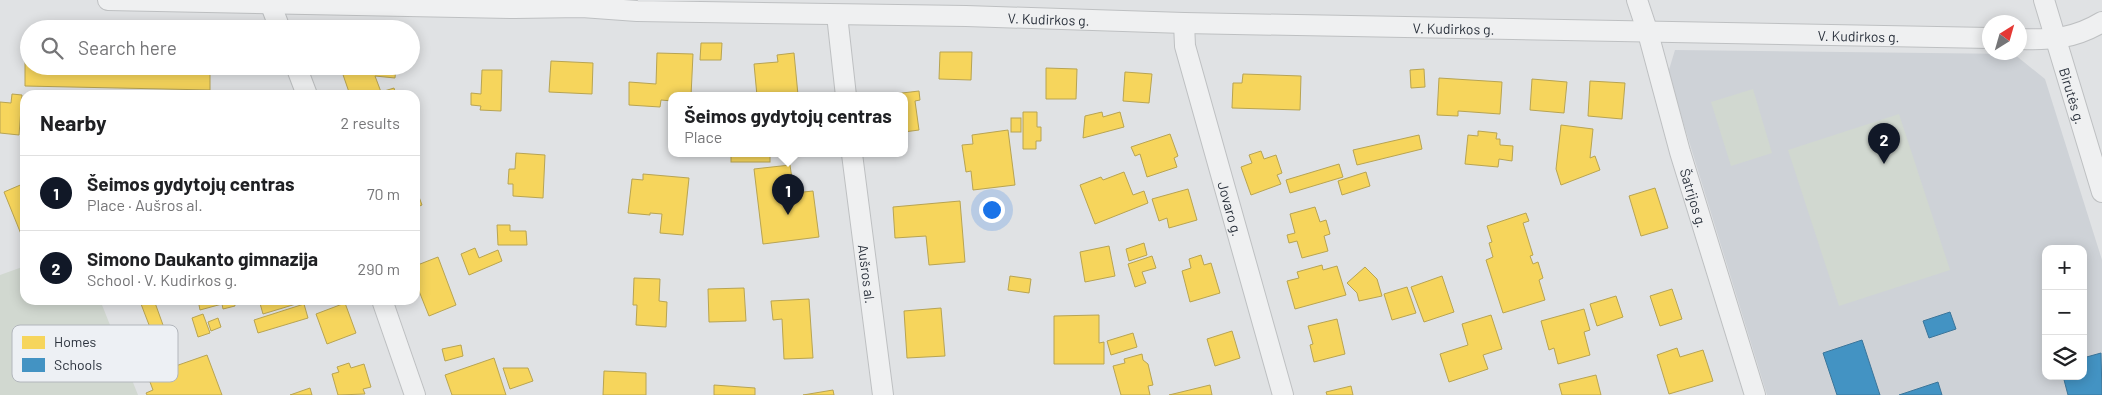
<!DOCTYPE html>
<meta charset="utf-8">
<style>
body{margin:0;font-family:Barlow,sans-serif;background:#f2f2f2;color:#202124}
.controls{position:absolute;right:15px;bottom:15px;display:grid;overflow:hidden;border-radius:10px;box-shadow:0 2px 12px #0003}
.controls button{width:45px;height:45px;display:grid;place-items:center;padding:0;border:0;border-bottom:1px solid #e0e0e0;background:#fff;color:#202124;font:25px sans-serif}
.compass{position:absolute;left:1982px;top:15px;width:45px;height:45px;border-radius:50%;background:#fff;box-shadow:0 2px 12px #0003;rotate:37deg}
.you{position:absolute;left:991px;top:209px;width:18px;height:18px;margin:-12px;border:4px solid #fff;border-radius:50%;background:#1a73e8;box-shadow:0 0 0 8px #1a73e833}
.badge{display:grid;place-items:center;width:32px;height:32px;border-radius:50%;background:#111827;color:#fff;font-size:16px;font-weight:700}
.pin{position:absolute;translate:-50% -41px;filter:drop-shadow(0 1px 2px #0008)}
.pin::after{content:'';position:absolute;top:26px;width:18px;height:15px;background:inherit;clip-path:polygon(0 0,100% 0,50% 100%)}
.popup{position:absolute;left:668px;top:92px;width:240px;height:65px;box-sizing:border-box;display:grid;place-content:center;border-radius:10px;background:#fff;filter:drop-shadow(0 1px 4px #0005);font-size:16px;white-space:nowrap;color:#757577}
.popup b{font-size:19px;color:#202124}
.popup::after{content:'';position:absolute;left:50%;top:100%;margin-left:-10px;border:10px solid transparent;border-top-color:#fff}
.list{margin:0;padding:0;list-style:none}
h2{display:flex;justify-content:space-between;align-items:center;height:65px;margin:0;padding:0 20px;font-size:21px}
h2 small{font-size:16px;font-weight:400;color:#757577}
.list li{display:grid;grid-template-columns:32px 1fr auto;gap:15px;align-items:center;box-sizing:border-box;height:75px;padding:0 20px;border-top:1px solid #e0e0e0}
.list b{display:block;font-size:19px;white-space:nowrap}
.list p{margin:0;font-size:16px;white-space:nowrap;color:#757577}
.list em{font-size:16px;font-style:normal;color:#757577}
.icon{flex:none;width:28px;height:28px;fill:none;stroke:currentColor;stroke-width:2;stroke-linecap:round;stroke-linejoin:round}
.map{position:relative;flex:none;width:2102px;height:395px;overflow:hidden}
.search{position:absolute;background:#fff;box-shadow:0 2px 12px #0003;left:20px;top:20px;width:400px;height:55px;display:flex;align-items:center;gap:12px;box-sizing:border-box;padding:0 18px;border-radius:28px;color:#757577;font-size:19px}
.panel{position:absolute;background:#fff;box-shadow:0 2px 12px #0003;left:20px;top:90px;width:400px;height:215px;border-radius:15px}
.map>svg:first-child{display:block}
</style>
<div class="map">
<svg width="2102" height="395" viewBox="0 0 2102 395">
<rect width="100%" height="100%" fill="#e0e2e4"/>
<path fill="#ced2d7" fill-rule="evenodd" d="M1675,50l339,4 31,25 57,181v135h-335l-99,-322zM2046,249h37v127h-37z"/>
<g fill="#d1d8d0">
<path d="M1753,89l19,64 -41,13 -20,-64z"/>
<path d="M1899,114l51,156 -111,36 -51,-156z"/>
<path d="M25,266v34h75l38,95h-138v-120z"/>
</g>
<g fill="#f6d55c" stroke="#b8a452">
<path d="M701,43h21l-1,17h-21z"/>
<path d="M25,47h4v19h181v24l-185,-4z"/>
<path d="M940,52h32l-1,28 -32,-1z"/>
<path d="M657,53l36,1 -2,42h-19v5l-11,-1 -1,7 -31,-2v-23l27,2z"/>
<path d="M794,53l4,42 -41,1 -3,-32 24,-2 -1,-7z"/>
<path d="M551,61l42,2 -1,31 -43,-2z"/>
<path d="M340,66h56l-1,12 -20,-2 6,16 13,-4 2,7h-46z"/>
<path d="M1046,68l31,1 -1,30h-30z"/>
<path d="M1424,69l1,18 -14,1 -1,-18z"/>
<path d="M482,70h20l-1,41 -21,-1 1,-4 -10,-1v-12l10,1z"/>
<path d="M1125,72l27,2 -3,29 -26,-2z"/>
<path d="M1243,74l58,2 -1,34 -68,-2 1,-25h9z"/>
<path d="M1439,78l63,4 -2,32 -42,-3v5l-21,-1z"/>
<path d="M1532,79l35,3 -3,31 -34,-3z"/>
<path d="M1590,81l35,2 -3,36 -34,-3z"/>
<path d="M919,91l1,9 -5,1 4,29 -15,2v-36l-19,-1z"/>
<path d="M12,94l10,1 -3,40 -19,-2v-31l11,1z"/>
<path d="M1023,112h14v15h4v14h-5v8h-13z"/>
<path d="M1102,112l1,5 17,-5 4,15 -41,11 2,-22z"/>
<rect x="1011" y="118" width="10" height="14"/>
<path d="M1561,125l32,4 -3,29 5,-2 5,14 -39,15 -5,-16z"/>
<path d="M1008,130l7,55 -42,5 -2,-19 -5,1 -4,-27 11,-1 -1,-9z"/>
<path d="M1478,131l19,2 -1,6h4v6l13,1 -1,15 -13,-2 -1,8 -33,-3 3,-29 10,1z"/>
<path d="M1170,134l8,22 -4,2 3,9 -30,10 -7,-23 -5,2 -4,-9z"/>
<path d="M1419,135l3,14 -65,16 -4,-15z"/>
<path d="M1261,151l3,8 12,-4 6,18 -5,2 4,9 -30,11 -10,-28 11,-4 -3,-8z"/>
<path d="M516,153l29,2 -2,43 -30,-2v-12h-5l1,-15h6z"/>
<rect x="731" y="154" width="39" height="8"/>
<path d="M1339,164l4,13 -53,16 -4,-13z"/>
<path d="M790,165l4,28 19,-2 6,46 -56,7 -9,-75z"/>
<path d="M1124,172l9,23 11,-4 4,12 -53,21 -15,-39 21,-8 2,3z"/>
<path d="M1366,172l4,14 -28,9 -4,-14z"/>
<path d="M643,174l46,4 -6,57 -23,-2 2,-19 -12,-1v2l-22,-2 4,-34 11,1z"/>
<path d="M25,183v50l-4,1 -17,-42z"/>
<path d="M415,186l7,19 -7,3z"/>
<path d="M1655,188l13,40 -27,8 -12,-40z"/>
<path d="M1188,189l9,31 -28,8 -2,-10 -8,3 -7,-22z"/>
<path d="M960,201l5,61 -36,3 -3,-29 -31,2 -2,-31z"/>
<path d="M1315,207l5,15 6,-2 4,14 -6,2 4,15 -26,7 -5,-17 -8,2 -2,-8 8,-2 -5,-19z"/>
<path d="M1526,213l3,8 -6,2 10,32 -3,1 3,8 5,-2 5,16 -4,2 6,20 -42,13 -17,-53 7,-3 -4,-14 3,-1 -5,-16z"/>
<path d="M497,225h13v6h16l1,14h-29z"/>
<path d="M1144,243l3,12 -18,6 -3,-12z"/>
<path d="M1109,246l6,30 -30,6 -5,-30z"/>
<path d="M475,248l4,10 19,-8 4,11 -33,14 -8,-21z"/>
<path d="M1201,255l3,10 7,-2 9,30 -30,9 -8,-31 9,-3 -2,-9z"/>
<path d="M1152,256l4,12 -14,4 4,11 -11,4 -7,-23z"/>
<path d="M438,257l18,48 -27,11 -14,-35v-15z"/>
<path d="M1322,265l1,5 14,-4 9,29 -51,14 -8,-28 12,-3 -2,-6z"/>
<path d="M1365,267l12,12 5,17 -23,5 -2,-8 -10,-10z"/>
<path d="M1010,276l21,3 -2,14 -21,-3z"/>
<path d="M1442,276l12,36 -30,10 -13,-35z"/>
<path d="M634,278l26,1 -1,22 8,1 -1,25 -30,-2 1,-20h-4z"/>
<path d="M1407,287l9,26 -24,7 -8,-26z"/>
<path d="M744,288l2,33 -37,1 -1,-33z"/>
<path d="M1672,289l10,30 -22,7 -10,-30z"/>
<path d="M1616,296l7,21 -26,9 -7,-22z"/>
<path d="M809,299l4,59 -29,1 -2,-40 -9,1 -2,-19z"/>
<path d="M150,300h4l9,25 -12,5 -10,-26z"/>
<path d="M198,300h36l1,6 -12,3 -1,-5 -22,6z"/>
<path d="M259,300h36l1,4 -33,10z"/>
<path d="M345,303l11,30 -29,11 -11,-30z"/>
<path d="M304,304l4,14 -50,15 -4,-13z"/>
<path d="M941,308l4,48 -38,2 -3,-47z"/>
<path d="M1584,309l6,21 -6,2 6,23 -32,9 -4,-16 -5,2 -8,-29z"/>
<path d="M203,314l7,19 -12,4 -6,-19z"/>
<path d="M1099,315v28l5,-1v22h-50v-48z"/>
<path d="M1491,315l11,34 -19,6 5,14 -39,13 -9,-28 28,-9 -6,-21z"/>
<path d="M218,318l3,9 -10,4 -3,-9z"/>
<path d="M1337,319l8,35 -31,8 -4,-17 3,-1 -5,-18z"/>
<path d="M1232,331l8,27 -25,8 -8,-27z"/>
<path d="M1133,333l4,14 -26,8 -4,-14z"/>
<path d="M461,345l2,11 -18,5 -3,-12z"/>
<path d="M1677,348l3,9 23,-7 10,31 -44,13 -12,-39z"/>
<path d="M1142,354l1,6 5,4 5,21 -5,1 2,9h-29l-8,-29 12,-3 -1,-4z"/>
<path d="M207,355l15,40h-75l-1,-2 7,-3 -3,-8 19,-8 -2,-5z"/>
<path d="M494,358l12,37h-54l-7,-20z"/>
<path d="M349,363l2,5 13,-4 7,23 -8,2 2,5 -27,1 -6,-21 7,-2 -2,-5z"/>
<path d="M503,368h25l5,13 -23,8z"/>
<path d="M604,371l42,2v22h-43z"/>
<path d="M1596,375l5,20h-39l-3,-11z"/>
<path d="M714,385l41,3v7h-41z"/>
<path d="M1210,385l2,10h-43z"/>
<path d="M1351,386l2,9h-26l-1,-3z"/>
<path d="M310,388l2,7h-22z"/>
<path d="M833,390l1,5h-31z"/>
</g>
<g fill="#4393c3" stroke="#3b759a">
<path d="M1950,312l6,17 -27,9 -6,-17z"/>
<path d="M1862,340l18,55h-43l-14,-42z"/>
<path d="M2101,353l1,42h-34l-5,-19h20v-18z"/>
<path d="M1938,382l4,13h-43z"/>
</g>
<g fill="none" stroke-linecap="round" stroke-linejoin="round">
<g stroke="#bec0c2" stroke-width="22">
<g id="minor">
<path id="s1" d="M108,0l406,8 68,-1 55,4 329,5 218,7 806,15"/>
<path d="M269,0l11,29"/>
<path id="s2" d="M1637,0l11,33 32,119 75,243"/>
<path id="s3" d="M2044,0l58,192"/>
<path d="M837,15l9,81"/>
<path id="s4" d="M1184,23l1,23 98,349"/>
<path d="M2020,39c31,1 54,0 82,-17"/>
<path d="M296,66l11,29"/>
<path id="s5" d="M852,154l31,241"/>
<path d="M382,300l33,95"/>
</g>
</g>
<use href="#minor" stroke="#eff0f1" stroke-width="20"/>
</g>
<g text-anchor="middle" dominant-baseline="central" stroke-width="5" stroke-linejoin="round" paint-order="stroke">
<g font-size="14" fill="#29303b" stroke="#edf0f4">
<text stroke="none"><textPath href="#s1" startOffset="941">V. Kudirkos g.</textPath></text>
<text stroke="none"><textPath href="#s1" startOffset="1346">V. Kudirkos g.</textPath></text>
<text stroke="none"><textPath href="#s1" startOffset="1751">V. Kudirkos g.</textPath></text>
<text stroke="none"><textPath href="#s3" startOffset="100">Birutės g.</textPath></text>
<text stroke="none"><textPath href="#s2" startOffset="206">Šatrijos g.</textPath></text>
<text stroke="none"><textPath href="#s4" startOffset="192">Jovaro g.</textPath></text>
<text stroke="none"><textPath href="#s5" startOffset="121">Aušros al.</textPath></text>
</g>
</g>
<rect x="12" y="325" width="166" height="57" rx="8" fill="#edf0f4" stroke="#b2b6bc" stroke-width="1"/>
<rect x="22" y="336" width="23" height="13" fill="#f6d55c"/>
<rect x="22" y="358" width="23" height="14" fill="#4393c3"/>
<g font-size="14" fill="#29303b">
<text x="54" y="347">Homes</text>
<text x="54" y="370">Schools</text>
</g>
</svg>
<div class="controls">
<button>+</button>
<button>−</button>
<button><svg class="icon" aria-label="layers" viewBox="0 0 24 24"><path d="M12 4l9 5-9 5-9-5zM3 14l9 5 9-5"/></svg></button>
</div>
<svg class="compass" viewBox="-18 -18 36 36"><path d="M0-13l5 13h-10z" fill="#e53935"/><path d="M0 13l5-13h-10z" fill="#757577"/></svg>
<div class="you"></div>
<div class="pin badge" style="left:788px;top:215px">1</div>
<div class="popup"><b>Šeimos gydytojų centras</b>Place</div>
<div class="pin badge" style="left:1884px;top:164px">2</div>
<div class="search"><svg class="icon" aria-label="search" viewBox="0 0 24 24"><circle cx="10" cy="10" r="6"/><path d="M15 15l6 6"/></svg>Search here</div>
<section class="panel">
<h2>Nearby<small>2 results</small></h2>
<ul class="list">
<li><span class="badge">1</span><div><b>Šeimos gydytojų centras</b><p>Place · Aušros al.</p></div><em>70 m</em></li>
<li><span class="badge">2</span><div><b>Simono Daukanto gimnazija</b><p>School · V. Kudirkos g.</p></div><em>290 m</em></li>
</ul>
</section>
</div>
